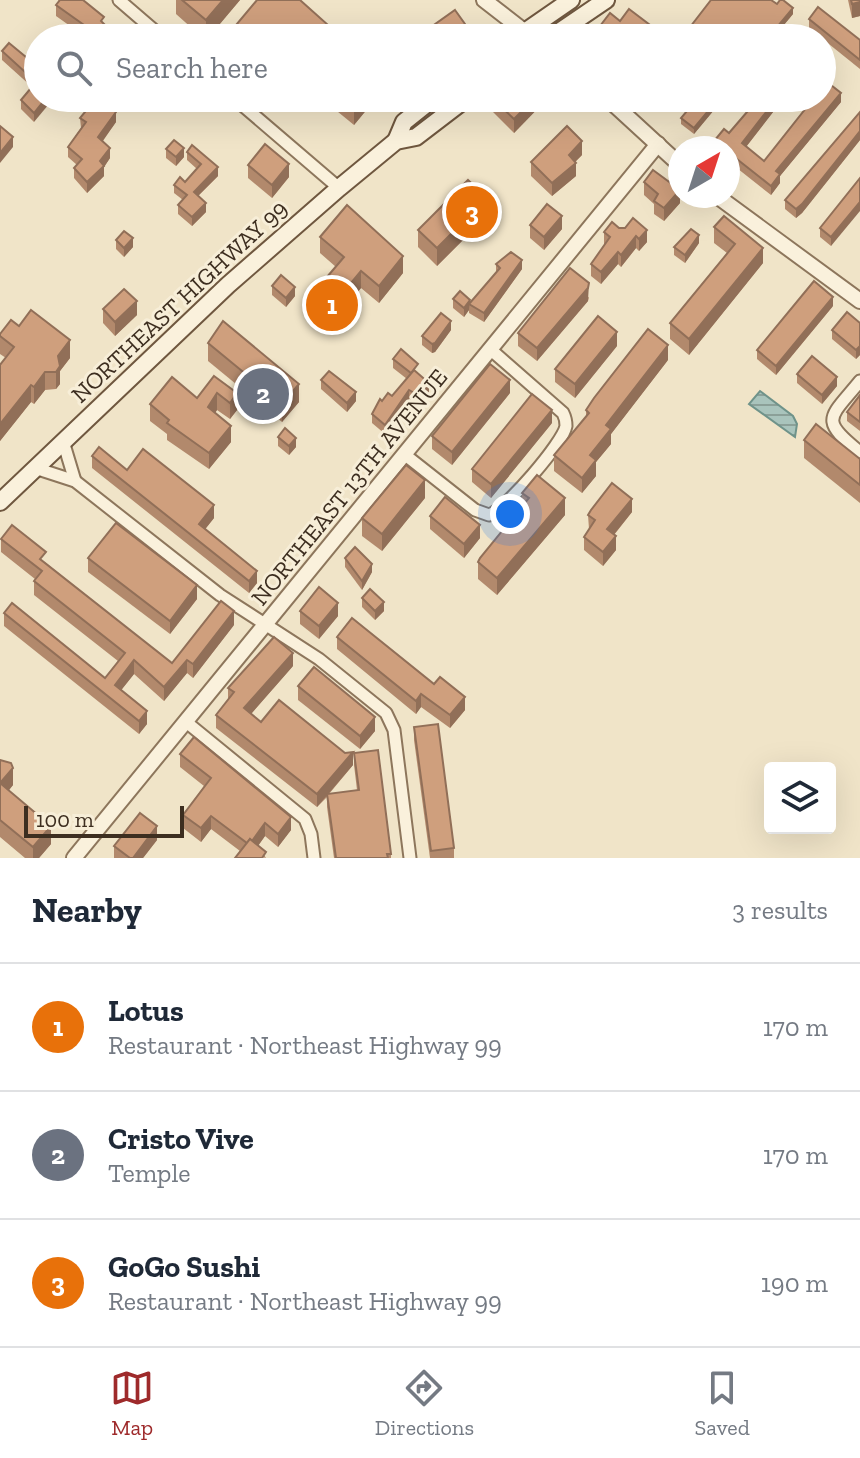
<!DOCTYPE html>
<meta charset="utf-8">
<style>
body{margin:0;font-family:"Zilla Slab",serif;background:#f2f2f3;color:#1f2937}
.controls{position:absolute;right:24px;bottom:24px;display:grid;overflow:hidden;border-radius:8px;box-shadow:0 8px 32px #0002}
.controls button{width:72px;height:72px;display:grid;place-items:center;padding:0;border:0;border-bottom:2px solid #e0e1e3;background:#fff;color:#1f2937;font:40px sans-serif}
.compass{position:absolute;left:668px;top:136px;width:72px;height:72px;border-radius:50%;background:#fff;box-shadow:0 8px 32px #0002;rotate:39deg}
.scale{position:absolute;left:24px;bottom:20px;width:160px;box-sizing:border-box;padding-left:8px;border:4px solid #3d2e20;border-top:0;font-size:22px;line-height:28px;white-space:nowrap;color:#3d2e20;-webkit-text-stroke:6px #f7eed8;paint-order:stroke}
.you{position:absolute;left:510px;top:514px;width:28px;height:28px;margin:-20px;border:6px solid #fff;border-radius:50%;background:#1a73e8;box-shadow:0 0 0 12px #1a73e833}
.badge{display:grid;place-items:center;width:52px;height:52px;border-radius:50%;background:#9e2a2b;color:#fff;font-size:26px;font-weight:700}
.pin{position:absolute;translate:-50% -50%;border:4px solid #fff;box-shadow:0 2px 8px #0006}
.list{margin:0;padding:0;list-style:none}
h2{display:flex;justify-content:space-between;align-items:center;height:104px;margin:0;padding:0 32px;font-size:34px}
h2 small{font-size:26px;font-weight:400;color:#747a83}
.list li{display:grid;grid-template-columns:52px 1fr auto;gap:24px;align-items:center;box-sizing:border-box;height:128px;padding:0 32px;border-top:2px solid #e0e1e3}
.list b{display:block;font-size:30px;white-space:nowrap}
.list p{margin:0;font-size:26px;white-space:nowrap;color:#747a83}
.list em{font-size:26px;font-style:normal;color:#747a83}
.icon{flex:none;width:44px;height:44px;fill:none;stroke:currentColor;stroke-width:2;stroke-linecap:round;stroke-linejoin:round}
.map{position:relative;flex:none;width:860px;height:858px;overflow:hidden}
.search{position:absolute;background:#fff;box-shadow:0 8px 32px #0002;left:24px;right:24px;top:24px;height:88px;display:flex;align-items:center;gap:20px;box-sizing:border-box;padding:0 28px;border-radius:44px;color:#747a83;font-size:30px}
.sheet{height:488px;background:#fff}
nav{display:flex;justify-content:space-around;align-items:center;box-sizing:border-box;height:112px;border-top:2px solid #e0e1e3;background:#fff;font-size:22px;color:#747a83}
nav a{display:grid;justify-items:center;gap:4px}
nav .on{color:#9e2a2b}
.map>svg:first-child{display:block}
</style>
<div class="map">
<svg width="860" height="858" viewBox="0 0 860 858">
<defs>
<pattern id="water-rules" width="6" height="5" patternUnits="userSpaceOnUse" patternTransform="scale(2)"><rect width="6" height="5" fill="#a9c4bc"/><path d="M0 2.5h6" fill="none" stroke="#8ba098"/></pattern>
</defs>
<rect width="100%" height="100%" fill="#f0e4c8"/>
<path fill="url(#water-rules)" stroke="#6f938a" stroke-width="2" d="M760,391l33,25 4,8 -2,13 -46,-33z"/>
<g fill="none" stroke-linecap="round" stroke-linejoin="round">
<g stroke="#8d765c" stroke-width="15">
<g id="minor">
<path d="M119,0l44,38"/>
<path d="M234,98l105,90"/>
<path d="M860,381c-30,37 -42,38 0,71"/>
<path d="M63,441l12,40"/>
<path d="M404,454l71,56 14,5c16,-5 74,-72 77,-89 0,-4 -1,-9 -3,-13l-73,-64"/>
<path d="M35,468l40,13 145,114 99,64 67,54 8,17 16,128"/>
<path d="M185,721l120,98 6,15 3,24"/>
</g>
</g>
<g stroke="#8d765c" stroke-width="18">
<g id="tertiary">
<path d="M484,0l49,38"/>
<path d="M607,98l73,67"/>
<path d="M717,196l143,105"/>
<path d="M74,858l584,-714"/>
</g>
</g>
<g stroke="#6f573f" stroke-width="20">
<g id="secondary">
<path d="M516,38l55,-38"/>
<path d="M550,38l56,-38"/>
<path d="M396,141l8,-19 30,-24"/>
<path d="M0,502l228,-217 111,-97 57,-47 20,-4 51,-39"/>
</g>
</g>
<use href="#minor" stroke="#faf1dc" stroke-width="11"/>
<use href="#tertiary" stroke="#faf1dc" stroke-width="14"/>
<use href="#secondary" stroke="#faf1dc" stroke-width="16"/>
</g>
<g fill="#b2896c">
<path d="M58,0h25l21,25 14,13h-31l-31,-22v-11l3,-4z"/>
<path d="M176,0h64l-32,38h-5l-27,-24z"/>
<path d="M257,0l71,38h-102z"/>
<path d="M848,0h12v16l-8,2z"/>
<path d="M793,14l-20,24h-85l-1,-1v-6z"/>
<path d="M809,19l51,21v29l-51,-41z"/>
<path d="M620,21l30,17h-50v-12z"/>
<path d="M431,27l34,11h-34z"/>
<path d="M2,51l36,16 -4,55 -13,-13v-9l11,-13 -30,-27z"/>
<path d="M268,98h22l-10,12z"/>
<path d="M321,98h52v4l-19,23z"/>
<path d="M491,98h57l-34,35 -23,-23z"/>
<path d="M698,98h26l-30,36 -13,-10v-6z"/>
<path d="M759,98h25l-38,49 18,14 49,-61 -3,-2h12l19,4 -61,74v7l-9,12 -43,-34v-13h-14v-7l15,-8z"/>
<path d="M860,112v28l-58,73 -6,5 -11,-9v-9z"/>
<path d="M80,118l36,4 -14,19 8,17 -6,9v9l-17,17 -13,-15v-10l3,-3 -9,-8v-10l13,-19z"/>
<path d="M166,149l18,8 -8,9 -10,-8z"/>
<path d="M187,152l31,24 -20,20 8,16 -14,14 -14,-12v-9l5,-5 -9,-7v-8l11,-3 12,-13 -10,-9z"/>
<path d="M582,155l-7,7 1,14 -24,20 -21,-20v-14z"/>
<path d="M248,165l41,12 -17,21 -24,-20z"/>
<path d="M860,178l-29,68 -11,-9v-9z"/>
<path d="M644,182l36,21 -16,18 -10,-7v-10l-10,-9z"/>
<path d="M487,216l-50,50 -19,-19v-17z"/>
<path d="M530,225l32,4 -18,21 -14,-12z"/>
<path d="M714,227l49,36 -74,92 -19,-16v-16l57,-70 -13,-10z"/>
<path d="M619,228l28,14 -8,9 -3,-3 -15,19 -3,-3 -17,20 -10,-8v-12l13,-19v-13z"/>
<path d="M320,237l83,36 -24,30 -18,-15 -34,40 -17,-14v-17l26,-30 -16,-14z"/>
<path d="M116,240l17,7 -9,10 -8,-8z"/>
<path d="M699,243l-14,20 -11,-8v-8z"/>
<path d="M496,264l26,5 -38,53 -15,-9v-3l-5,7 -11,-9v-9l17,4 26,-30z"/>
<path d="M272,286l23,10 -9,11 -14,-12z"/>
<path d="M589,297l-1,4 -51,60 -19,-15v-13z"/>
<path d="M833,306l-57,69 -19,-16v-9z"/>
<path d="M103,309l34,6 -22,21 -12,-13z"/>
<path d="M860,323v32l-4,4 -24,-20v-9z"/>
<path d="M19,326l51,32 -10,13v13l-4,5 -11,1 -11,14 -3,-2 -31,39v13v-89l6,-7 -6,-4v-20z"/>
<path d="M451,330l-16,22 -3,1 -10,-8v-9z"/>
<path d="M208,343l91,59 -17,20 -74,-61z"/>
<path d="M617,346l-42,52 -20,-16v-13z"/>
<path d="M393,359l25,14 11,19 -11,12 -9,-5 -24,35 -13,-11v-9l10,-13 10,-5 15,-17 -14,-11z"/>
<path d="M668,360l-57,74v10l-15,18v14l-14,17 -28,-22v-16l32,-38v-7z"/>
<path d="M797,374l40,12 -15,18 -25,-21z"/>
<path d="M214,376l23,34 -7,9 -13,-9 -2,3 16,29 -22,27 -42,-29v-6l-17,-13v-17l47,-6z"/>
<path d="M321,380l35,21 -9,11 -26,-23z"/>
<path d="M510,393l-58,72 -20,-16v-13z"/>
<path d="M860,395v36l-13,-10v-9z"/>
<path d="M552,423l-61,75 -19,-16v-13z"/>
<path d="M278,437l18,10 -7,8 -11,-9z"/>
<path d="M804,440l56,19v44l-56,-45z"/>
<path d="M92,456l35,14 87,48 -9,11 52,54 -8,10 -157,-125z"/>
<path d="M522,493l43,22 -68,80 -19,-16v-17l44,-56z"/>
<path d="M425,498l-43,53 -20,-15v-18z"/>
<path d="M632,512l-18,23 2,15 -13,16 -19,-16v-13l5,-8 -1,-14z"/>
<path d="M430,516l50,22 -16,20 -34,-29z"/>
<path d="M1,539l45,24 126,100 62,-38 -41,53 -6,-5 -23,28 -30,-27 -13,16 26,34 -8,10 -135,-108v-13l101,65 13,-17 -84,-66v-14l1,-2 -34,-27z"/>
<path d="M88,558l109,41 -27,35 -82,-62z"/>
<path d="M345,558l27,14 -10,18 -17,-23z"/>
<path d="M362,598l22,13 -9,9 -13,-13z"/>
<path d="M300,611l38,5 -19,23 -19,-15z"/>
<path d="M337,637l128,73 -15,18 -29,-21 -5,7 -79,-65z"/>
<path d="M293,666l-42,48 10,8 92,43 -24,29 28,-4 -3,-25v-12l37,101v4h-57l-7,-51v-10l-10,10 -101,-79v-13l12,-15v-12z"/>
<path d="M298,686l77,45 -15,18 -62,-49z"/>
<path d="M414,727l40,121v10h-24l-16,-118z"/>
<path d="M180,754l111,76 -13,17 -13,-11 -7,10 8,12 -26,-7 -29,-22 -10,13 -18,-14v-13l21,-29 -24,-19z"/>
<path d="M0,760l13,25 -4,5 42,54 -12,14h-14l-25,-21z"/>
<path d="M157,840l-14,18h-29v-12z"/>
</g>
<g fill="#916f58">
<path d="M223,0h17l-32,38h-2v-18z"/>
<path d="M860,2v14l-8,2v-14z"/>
<path d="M793,8v6l-20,24h-5z"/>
<path d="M465,24v14h-20z"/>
<path d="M328,25v13h-11z"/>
<path d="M650,25v13h-10z"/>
<path d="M297,27v11h-9z"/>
<path d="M841,93v9l-61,74v7l-9,12v-9l5,-15z"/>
<path d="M46,98h8l-20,24v-9z"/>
<path d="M280,98h10l-10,12z"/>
<path d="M361,98h12v4l-19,23v-18z"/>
<path d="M535,98h13l-34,35v-14z"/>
<path d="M719,98h5l-30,36v-6z"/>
<path d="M777,98h7l-42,54v-9z"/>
<path d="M116,112v10l-18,26v-11z"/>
<path d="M860,131v9l-58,73 -6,5v-9z"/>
<path d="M13,137v10l-13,16v-10z"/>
<path d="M582,141v14l-13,13v-13z"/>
<path d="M110,148v10l-6,9v9l-17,17v-11l13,-21z"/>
<path d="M184,148v9l-8,9v-9z"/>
<path d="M576,163v13l-24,20v-13z"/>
<path d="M289,164v13l-17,21v-13z"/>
<path d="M218,167v9l-24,24v-8z"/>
<path d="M680,190v13l-16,18v-13z"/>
<path d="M487,198v18l-50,50v-18z"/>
<path d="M860,202v9l-29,35v-9z"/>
<path d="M206,203v9l-14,14v-9z"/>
<path d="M562,216v13l-18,21v-13z"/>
<path d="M647,230v12l-8,9v-12z"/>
<path d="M699,235v8l-14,20v-8z"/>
<path d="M636,236v12l-15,19v-12z"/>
<path d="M133,238v9l-9,10v-9z"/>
<path d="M763,248v15l-74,92v-16z"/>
<path d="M618,252v12l-17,20v-12z"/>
<path d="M403,256v17l-24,30v-17z"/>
<path d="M522,260v9l-38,53v-9z"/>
<path d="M361,271v17l-34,40v-16z"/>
<path d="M589,283l-1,18 -51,60v-13z"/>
<path d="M295,287v9l-9,11v-9z"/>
<path d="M833,297v9l-57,69v-9z"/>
<path d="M470,300l-1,10 -5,7v-9z"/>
<path d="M137,301v14l-22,21v-14z"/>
<path d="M451,321v9l-16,22 -3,1v-9z"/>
<path d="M617,332v14l-42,52v-14z"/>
<path d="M70,340v18l-10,13v13l-4,5v-17l2,-16z"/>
<path d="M668,345v15l-57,74v10l-15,18v14l-14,17v-15l8,-23 16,-30z"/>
<path d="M860,346v9l-4,4v-9z"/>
<path d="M45,372v18l-11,14v-17z"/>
<path d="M837,377v9l-15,18v-9z"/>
<path d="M510,380v13l-58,72v-13z"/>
<path d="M429,383v9l-11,12v-9z"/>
<path d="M299,384v18l-17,20v-18z"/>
<path d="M31,385v17l-31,39v13v-30z"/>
<path d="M409,390v9l-24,35v-9z"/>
<path d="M356,392v9l-9,11v-9z"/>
<path d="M217,393v17l-9,13v-16z"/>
<path d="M237,393v17l-7,9v-16z"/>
<path d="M552,410v13l-61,75v-14z"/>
<path d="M231,426v16l-22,27v-16z"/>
<path d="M296,438v9l-7,8v-9z"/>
<path d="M425,480v18l-43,53v-17z"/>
<path d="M565,498v17l-68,80v-17z"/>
<path d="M632,499v13l-25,31v-14z"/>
<path d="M214,505v13l-15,19v-13z"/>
<path d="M480,525v13l-16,20v-14z"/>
<path d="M616,536v14l-13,16v-14z"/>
<path d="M372,564v8l-10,18v-9z"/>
<path d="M257,571v12l-8,10v-12z"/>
<path d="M197,585v14l-27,35v-13z"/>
<path d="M384,602v9l-9,9v-9z"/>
<path d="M338,603v13l-19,23v-13z"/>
<path d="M234,611v14l-41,53v-14z"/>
<path d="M293,653v13l-49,56v-14z"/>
<path d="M134,660v14l-19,24v-13z"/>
<path d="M187,660v13l-23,28v-14z"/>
<path d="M421,694v13l-5,7v-13z"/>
<path d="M465,697v13l-15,18v-13z"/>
<path d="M147,711v13l-8,10v-13z"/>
<path d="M375,717v14l-15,18v-13z"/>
<path d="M353,752v13l-36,42v-13z"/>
<path d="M13,768v17l-13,16v-18z"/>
<path d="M211,816v13l-10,13v-14z"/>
<path d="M291,817v13l-13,17v-13z"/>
<path d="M265,823v13l-16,22v-13z"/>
<path d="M51,826v18l-12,14h-6v-11z"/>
<path d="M157,826v14l-14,18h-10z"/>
</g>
<g fill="#cf9f7d" stroke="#916f58" stroke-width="2">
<path d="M60,0h23l21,17 -3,4 17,17h-20l-7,-8 -35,-25z"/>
<path d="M182,0h41l-17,20z"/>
<path d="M257,0h43l28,25 -11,13h-7l-13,-11 -9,11h-61l-1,-1z"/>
<path d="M711,0h60l6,4 3,-4h3l10,8 -25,30h-72l-9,-7z"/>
<path d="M851,0h9v2l-8,2z"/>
<path d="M818,7l42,33v20l-51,-41z"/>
<path d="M629,9l21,16 -10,13h-26l-14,-12 10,-13 10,8z"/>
<path d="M455,10l10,14 -20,14h-6l-8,-11z"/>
<path d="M9,43l29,24v31h8l-12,15 -13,-13 15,-18 -34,-31z"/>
<path d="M822,78l19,15 -65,78 4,3 -9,12 -43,-34v-4h-5l-9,-7 10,-12 5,4 30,-35h18l-35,45 22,18 50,-63h8z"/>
<path d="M343,98h18l-7,9z"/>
<path d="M492,98h43l-21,21z"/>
<path d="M698,98h21l-25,30 -13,-10z"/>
<path d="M94,101l10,9 4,-4 8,6 -18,25 12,11 -10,13 4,5 -17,16 -13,-14 8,-9 -14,-12 18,-25 -6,-4z"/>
<path d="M860,112v19l-58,73 -6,5 -11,-9z"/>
<path d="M0,126l13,11 -13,16z"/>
<path d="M567,126l15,15 -13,14 7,8 -24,20 -21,-21z"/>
<path d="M174,140l10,8 -8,9 -10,-8z"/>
<path d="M265,144l24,20 -17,21 -24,-20z"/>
<path d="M192,145l26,22 -24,25 12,11 -14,14 -14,-12 9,-10 -13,-10 6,-8 5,5 16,-18 -14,-12z"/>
<path d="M653,170l27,20 -16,18 -10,-7 4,-7 -14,-12z"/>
<path d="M860,178v24l-29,35 -11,-9z"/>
<path d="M468,180l19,18 -50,50 -19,-18z"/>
<path d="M547,204l15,12 -18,21 -14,-12z"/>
<path d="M347,205l56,51 -24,30 -18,-15 -34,41 -17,-15 34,-40 -24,-20z"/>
<path d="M724,216l39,32 -74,91 -19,-16 65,-79 -21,-17z"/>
<path d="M633,218l14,12 -8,9 -3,-3 -15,19 -3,-3 -17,20 -10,-8 19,-27 -6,-5 8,-10 7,6h6z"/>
<path d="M691,229l8,6 -14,20 -11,-8z"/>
<path d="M124,231l9,7 -9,10 -8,-8z"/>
<path d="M511,252l11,8 -38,53 -15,-9 31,-36 -4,-4z"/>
<path d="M570,268l19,15 -1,5 -51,60 -19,-15z"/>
<path d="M281,275l14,12 -9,11 -14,-12z"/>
<path d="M814,281l19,16 -57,69 -19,-16z"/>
<path d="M124,289l13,12 -22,21 -12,-13z"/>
<path d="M460,291l10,9 -6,8 -11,-9z"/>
<path d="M31,310l39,30 -12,16 2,10 -4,6h-11l-11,15 -3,-2 -31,39v-59l14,-18 -14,-11v-2l11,-14 8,6z"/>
<path d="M847,312l13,11v23l-4,4 -24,-20z"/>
<path d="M441,313l10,8 -16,22 -3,1 -10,-8z"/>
<path d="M598,316l19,16 -42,52 -20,-15z"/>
<path d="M223,321l76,63 -17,20 -74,-61z"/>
<path d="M648,329l20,16 -62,80 5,4 -21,26 6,5 -14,18 -28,-23 35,-42 -3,-3 8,-12z"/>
<path d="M401,349l17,15 -7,9 -18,-14z"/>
<path d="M812,356l25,21 -15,18 -25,-21z"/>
<path d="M490,364l20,16 -58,72 -20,-16z"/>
<path d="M414,370l15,13 -11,12 -9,-5 -24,35 -13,-11 8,-15 2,2 6,-8 4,3z"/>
<path d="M329,371l27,21 -9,11 -26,-23z"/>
<path d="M214,376l23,17 -7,10 -13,-10 -9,14 23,19 -22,27 -42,-30 2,-3 -19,-16 22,-27 25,21z"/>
<path d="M532,394l20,16 -61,74 -19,-15z"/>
<path d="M860,395v27l-13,-10z"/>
<path d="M816,424l44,35v26l-56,-45z"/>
<path d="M285,428l11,10 -7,8 -11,-9z"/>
<path d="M99,447l28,23 16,-21 71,56 -15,19 58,47 -8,10 -157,-125z"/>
<path d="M406,465l19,15 -43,54 -20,-16z"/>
<path d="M537,475l28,23 -68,80 -19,-16 2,-4 49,-60 -7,-5z"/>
<path d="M612,483l20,16 -25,30 9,7 -13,16 -19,-15 11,-17 -7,-5 3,-5z"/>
<path d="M445,497l35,28 -16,19 -34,-28z"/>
<path d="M116,523l81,62 -27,36 -82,-63z"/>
<path d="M12,525l34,27 -6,7 132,104 49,-62 13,10 -41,53 -6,-4 -23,27 -30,-27 -19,25 32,26 -8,10 -135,-108 8,-10 93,75 20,-25 -91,-72 8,-10 -41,-32z"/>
<path d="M355,547l17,17 -10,17 -17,-23z"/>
<path d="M319,587l19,16 -19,23 -19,-15z"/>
<path d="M370,589l14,13 -9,9 -13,-13z"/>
<path d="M352,618l82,66 6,-7 25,20 -15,18 -29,-21 -5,7 -79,-64z"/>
<path d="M274,637l19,16 -49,55 17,14 18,-22 66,53 8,-1 -36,42 -101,-79 18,-23 -6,-4z"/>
<path d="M314,667l61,50 -15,19 -62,-50z"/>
<path d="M438,724l16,124 -23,3 -17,-124z"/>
<path d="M194,737l97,80 -13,17 -13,-11 -13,18 -2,-2 -3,4 -36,-27 -10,12 -18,-13 28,-37 -31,-24z"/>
<path d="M378,750l13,104h-4l1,4h-52l-9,-64 32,-4 -5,-37z"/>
<path d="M0,760l11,3 2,5 -13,15z"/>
<path d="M0,783l51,43 -18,21 -33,-27z"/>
<path d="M140,813l17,13 -24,32h-3l-16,-12z"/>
<path d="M250,839l16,13 -4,6h-27z"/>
</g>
<g text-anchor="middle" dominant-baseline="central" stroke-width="6" stroke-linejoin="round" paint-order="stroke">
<g font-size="24" fill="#3d2e20" stroke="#f7eed8">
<text transform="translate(179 301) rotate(-43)">NORTHEAST HIGHWAY 99</text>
<text transform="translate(349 487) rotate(-51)">NORTHEAST 13TH AVENUE</text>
</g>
</g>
</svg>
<div class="controls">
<button><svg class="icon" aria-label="layers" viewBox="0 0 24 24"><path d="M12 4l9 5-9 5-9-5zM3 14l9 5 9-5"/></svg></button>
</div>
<svg class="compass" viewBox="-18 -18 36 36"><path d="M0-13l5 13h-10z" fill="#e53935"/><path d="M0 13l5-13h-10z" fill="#747a83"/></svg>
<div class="scale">100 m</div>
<div class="you"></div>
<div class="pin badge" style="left:332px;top:305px;background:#e8710a">1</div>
<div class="pin badge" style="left:263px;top:394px;background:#6b7280">2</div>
<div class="pin badge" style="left:472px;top:212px;background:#e8710a">3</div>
<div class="search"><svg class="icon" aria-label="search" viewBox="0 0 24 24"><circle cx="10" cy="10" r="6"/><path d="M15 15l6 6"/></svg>Search here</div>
</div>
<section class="sheet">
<h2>Nearby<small>3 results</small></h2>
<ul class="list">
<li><span class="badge" style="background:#e8710a">1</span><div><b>Lotus</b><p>Restaurant · Northeast Highway 99</p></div><em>170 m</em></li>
<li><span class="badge" style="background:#6b7280">2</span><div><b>Cristo Vive</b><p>Temple</p></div><em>170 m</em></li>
<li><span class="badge" style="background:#e8710a">3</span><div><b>GoGo Sushi</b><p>Restaurant · Northeast Highway 99</p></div><em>190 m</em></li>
</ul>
</section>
<nav>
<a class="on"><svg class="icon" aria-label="map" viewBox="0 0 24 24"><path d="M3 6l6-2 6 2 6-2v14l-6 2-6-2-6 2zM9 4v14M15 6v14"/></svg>Map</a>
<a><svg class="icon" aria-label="directions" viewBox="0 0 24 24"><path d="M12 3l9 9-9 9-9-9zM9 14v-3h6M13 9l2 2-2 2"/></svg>Directions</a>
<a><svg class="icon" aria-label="saved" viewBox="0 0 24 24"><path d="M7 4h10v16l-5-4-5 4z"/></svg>Saved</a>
</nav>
